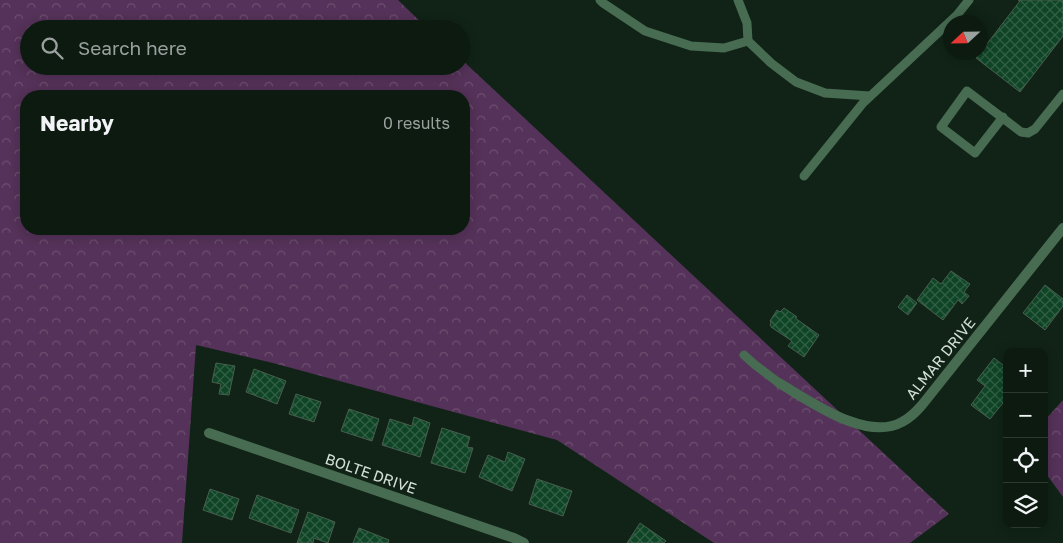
<!DOCTYPE html>
<meta charset="utf-8">
<style>
body{margin:0;font-family:"Golos Text",sans-serif;background:#152319;color:#f1f3f6}
.controls{position:absolute;right:15px;bottom:15px;display:grid;overflow:hidden;border-radius:10px;box-shadow:0 2px 12px #0003}
.controls button{width:45px;height:45px;display:grid;place-items:center;padding:0;border:0;border-bottom:1px solid #2c3830;background:#0c1a10;color:#f1f3f6;font:25px sans-serif}
.compass{position:absolute;left:943px;top:15px;width:45px;height:45px;border-radius:50%;background:#0c1a10;box-shadow:0 2px 12px #0003;rotate:248deg}
.list{margin:0;padding:0;list-style:none}
h2{display:flex;justify-content:space-between;align-items:center;height:65px;margin:0;padding:0 20px;font-size:21px}
h2 small{font-size:16px;font-weight:400;color:#9aa19f}
.icon{flex:none;width:28px;height:28px;fill:none;stroke:currentColor;stroke-width:2;stroke-linecap:round;stroke-linejoin:round}
.map{position:relative;flex:none;width:1063px;height:543px;overflow:hidden}
.search{position:absolute;background:#0c1a10;box-shadow:0 2px 12px #0003;left:20px;top:20px;width:450px;height:55px;display:flex;align-items:center;gap:12px;box-sizing:border-box;padding:0 18px;border-radius:28px;color:#9aa19f;font-size:19px}
.panel{position:absolute;background:#0c1a10;box-shadow:0 2px 12px #0003;left:20px;top:90px;width:450px;height:145px;border-radius:20px}
.map>svg:first-child{display:block}
</style>
<div class="map">
<svg width="1063" height="543" viewBox="0 0 1063 543">
<defs>
<pattern id="forest-crowns" width="20" height="18" patternUnits="userSpaceOnUse" patternTransform="scale(1.25)"><rect width="20" height="18" fill="#553259"/><path d="M2 6a3 3 0 1 1 6 0M12 15a3 3 0 1 1 6 0" fill="none" stroke="#6d4f70"/></pattern>
<pattern id="building-cross-hatch" width="8" height="8" patternUnits="userSpaceOnUse" patternTransform="scale(1.25)"><rect width="8" height="8" fill="#0f4526"/><path d="M0 0l8 8M0 8l8-8" fill="none" stroke="#316045"/></pattern>
</defs>
<rect width="100%" height="100%" fill="#102316"/>
<g fill="url(#forest-crowns)" fill-rule="evenodd">
<path d="M0,0h398l30,29h-399v37h432v-7l488,455 -39,29h-196l-157,-103 -284,-77 -77,-18 -14,198h-182zM26,96h438v133h-438z"/>
<path d="M1063,400v97l-19,-26v-50z"/>
</g>
<g fill="url(#building-cross-hatch)" stroke="#485d4e">
<path d="M1018,0h45v36l-43,56 -44,-34 44,-57z"/>
<path d="M951,271l19,13 -6,8 5,4 -7,8 -4,-4 -15,20 -26,-20 16,-22 8,6z"/>
<path d="M1045,285l18,14v7l-18,24 -22,-17z"/>
<path d="M907,295l10,8 -9,12 -10,-8z"/>
<path d="M784,308l13,9 -2,1 24,17 -15,22 -16,-11 4,-5 -21,-14v-1l-1,-1 1,-3 -1,-1 7,-11 3,2z"/>
<path d="M994,358l13,10v30l-17,21 -19,-14 14,-19 -8,-6z"/>
<path d="M216,363l19,3 -6,29 -10,-1 2,-10 -9,-2z"/>
<path d="M254,369l32,12 -9,23 -31,-12z"/>
<path d="M296,394l25,8 -7,20 -25,-8z"/>
<path d="M349,409l30,10 -7,22 -31,-10z"/>
<path d="M414,417l16,6 -10,34 -38,-12 8,-26 22,7z"/>
<path d="M442,428l28,9 -3,10 6,1 -8,25 -34,-10z"/>
<path d="M508,452l17,7 -13,32 -33,-14 9,-22 17,7z"/>
<path d="M537,479l35,12 -9,25 -34,-12z"/>
<path d="M210,489l29,10 -7,21 -29,-10z"/>
<path d="M257,495l42,15 -8,23 -42,-15z"/>
<path d="M308,512l27,10 -7,21 -14,-5 -1,5h-16z"/>
<path d="M640,523l26,18 -2,2h-37z"/>
<path d="M359,528l30,12 -1,3h-35z"/>
</g>
<g fill="none" stroke-linecap="round" stroke-linejoin="round">
<g stroke="#476c52" stroke-width="9">
<path d="M600,0l3,3 42,28 46,15 33,2 24,-7"/>
<path d="M738,0l9,23 1,18 23,22 25,19 29,11 45,3"/>
<path d="M1003,117l-28,36 -34,-26 26,-36 54,41 7,1 7,-4 28,-35"/>
<path d="M804,176l59,-73 94,-88 12,-15"/>
<path d="M744,355l10,9 25,19"/>
</g>
<g stroke="#476c52" stroke-width="10">
<path d="M779,383c31,18 87,59 123,39 8,-4 14,-10 20,-17l141,-177"/>
<path d="M209,433l305,105 10,5"/>
</g>
</g>
<g text-anchor="middle" dominant-baseline="central" stroke-width="4.5" stroke-linejoin="round" paint-order="stroke">
<g font-size="15" fill="#d4e0d7" stroke="#102316">
<text transform="translate(940 358) rotate(-51)">ALMAR DRIVE</text>
<text transform="translate(371 473) rotate(19)">BOLTE DRIVE</text>
</g>
</g>
</svg>
<div class="controls">
<button>+</button>
<button>−</button>
<button><svg class="icon" aria-label="locate" viewBox="0 0 24 24"><circle cx="12" cy="12" r="6"/><path d="M12 2v4M12 18v4M2 12h4M18 12h4"/></svg></button>
<button><svg class="icon" aria-label="layers" viewBox="0 0 24 24"><path d="M12 4l9 5-9 5-9-5zM3 14l9 5 9-5"/></svg></button>
</div>
<svg class="compass" viewBox="-18 -18 36 36"><path d="M0-13l5 13h-10z" fill="#e53935"/><path d="M0 13l5-13h-10z" fill="#9aa19f"/></svg>
<div class="search"><svg class="icon" aria-label="search" viewBox="0 0 24 24"><circle cx="10" cy="10" r="6"/><path d="M15 15l6 6"/></svg>Search here</div>
<section class="panel">
<h2>Nearby<small>0 results</small></h2>
<ul class="list">
</ul>
</section>
</div>
